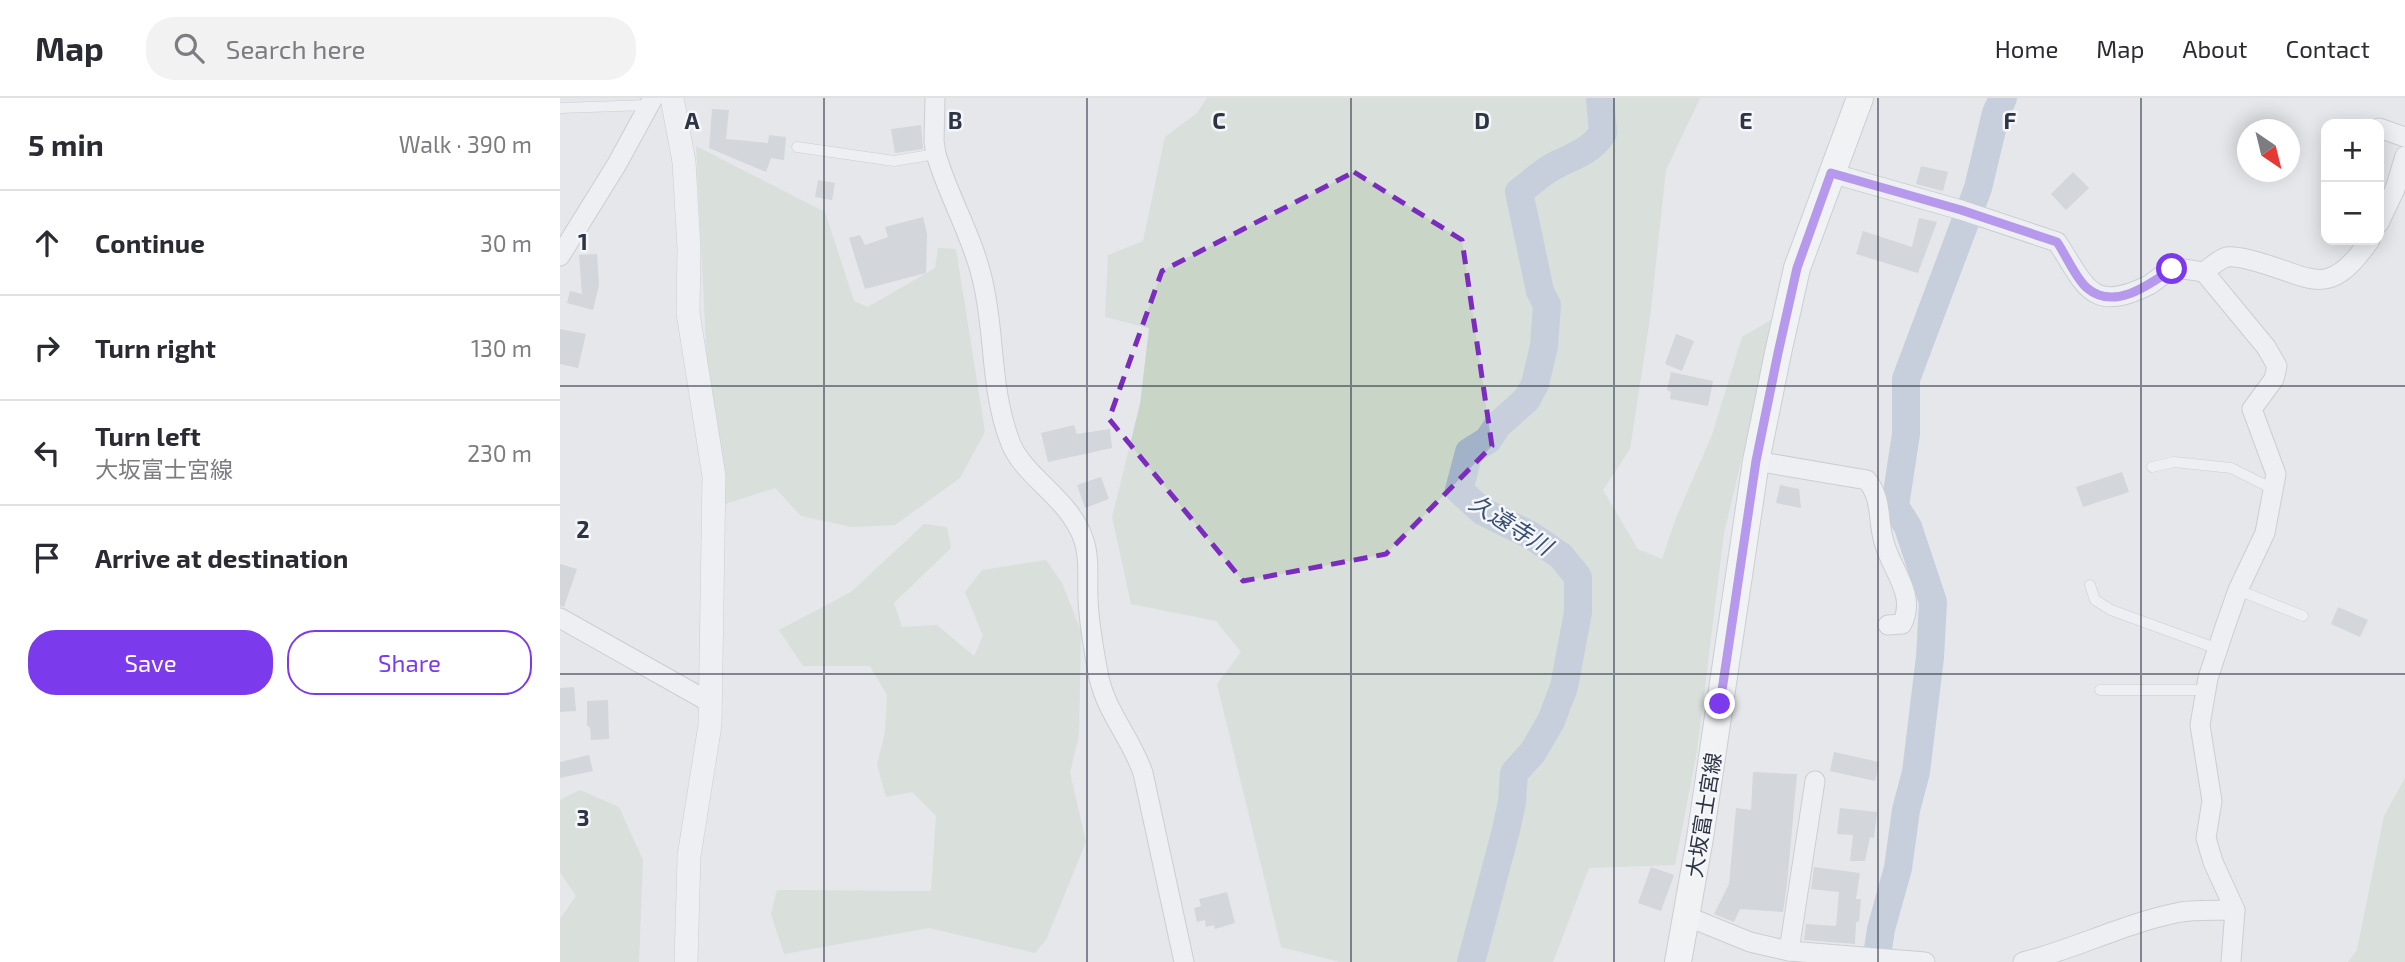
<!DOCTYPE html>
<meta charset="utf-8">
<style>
body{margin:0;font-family:"Exo 2","Noto Sans JP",sans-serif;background:#f2f2f3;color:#2b2b33}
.controls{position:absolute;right:21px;top:21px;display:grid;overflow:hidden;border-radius:14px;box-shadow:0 4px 18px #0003}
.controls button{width:63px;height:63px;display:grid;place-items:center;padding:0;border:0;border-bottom:2px solid #e1e1e2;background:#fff;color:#2b2b33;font:35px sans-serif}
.compass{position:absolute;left:1677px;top:21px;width:63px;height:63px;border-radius:50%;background:#fff;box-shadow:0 4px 18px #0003;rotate:145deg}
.stop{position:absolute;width:21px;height:21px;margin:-16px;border:5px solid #7c3aed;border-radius:50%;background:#fff}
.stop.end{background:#7c3aed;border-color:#fff;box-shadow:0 2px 7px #0008}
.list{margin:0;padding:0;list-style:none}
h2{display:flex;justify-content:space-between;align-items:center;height:91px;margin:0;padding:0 28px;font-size:30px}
h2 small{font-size:23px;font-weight:400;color:#7c7c81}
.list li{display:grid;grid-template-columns:46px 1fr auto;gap:21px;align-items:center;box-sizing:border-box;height:105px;padding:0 28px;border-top:2px solid #e1e1e2}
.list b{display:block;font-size:26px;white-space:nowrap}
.list p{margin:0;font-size:23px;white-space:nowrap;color:#7c7c81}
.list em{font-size:23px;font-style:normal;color:#7c7c81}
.actions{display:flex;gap:14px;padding:21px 28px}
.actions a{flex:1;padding:16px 0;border:2px solid #7c3aed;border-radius:28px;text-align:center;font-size:24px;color:#7c3aed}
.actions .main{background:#7c3aed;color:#fff}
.icon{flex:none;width:38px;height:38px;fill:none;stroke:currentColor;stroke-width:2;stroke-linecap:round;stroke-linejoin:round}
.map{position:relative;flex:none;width:1845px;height:864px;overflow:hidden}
header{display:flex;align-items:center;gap:42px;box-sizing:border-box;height:98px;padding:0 35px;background:#fff;border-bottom:2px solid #e1e1e2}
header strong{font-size:33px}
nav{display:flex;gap:38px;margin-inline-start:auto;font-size:24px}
.search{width:490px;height:63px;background:#f2f2f3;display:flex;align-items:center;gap:18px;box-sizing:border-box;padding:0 24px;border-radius:28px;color:#7c7c81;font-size:26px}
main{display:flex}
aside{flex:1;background:#fff}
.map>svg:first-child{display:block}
</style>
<header>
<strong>Map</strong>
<div class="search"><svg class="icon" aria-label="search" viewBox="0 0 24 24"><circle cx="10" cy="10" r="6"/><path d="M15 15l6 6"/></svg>Search here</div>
<nav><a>Home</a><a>Map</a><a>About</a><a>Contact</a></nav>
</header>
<main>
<aside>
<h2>5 min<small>Walk · 390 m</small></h2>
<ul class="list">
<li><svg class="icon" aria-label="ahead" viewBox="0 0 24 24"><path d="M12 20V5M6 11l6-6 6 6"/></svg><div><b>Continue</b></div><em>30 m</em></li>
<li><svg class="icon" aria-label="right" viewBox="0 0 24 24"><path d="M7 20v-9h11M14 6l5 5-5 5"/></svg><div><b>Turn right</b></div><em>130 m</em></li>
<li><svg class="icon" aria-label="left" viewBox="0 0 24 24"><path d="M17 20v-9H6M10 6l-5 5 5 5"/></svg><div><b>Turn left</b><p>大坂富士宮線</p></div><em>230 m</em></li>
<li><svg class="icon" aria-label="arrive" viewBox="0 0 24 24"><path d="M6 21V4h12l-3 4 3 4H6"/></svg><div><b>Arrive at destination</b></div></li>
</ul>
<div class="actions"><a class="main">Save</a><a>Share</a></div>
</aside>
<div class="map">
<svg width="1845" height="864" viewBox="0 0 1845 864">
<rect width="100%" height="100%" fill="#e5e7eb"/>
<g fill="#c9d5c6">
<path d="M647,0h493l-34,72 -16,148 -20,131 -27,41 35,59 24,10 14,-41 36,-83 30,-98 34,-20 -52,216 -27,218 -22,114 -86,3 -36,94h-213l-59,-15 -64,-263 24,-32 -25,-31 -85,-17 -19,-87 28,-113 9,-76 -44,-11 3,-62 35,-14 22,-104 32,-24z"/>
<path d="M136,48l129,66 29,89 14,6 67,-39 3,-20 18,1 29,183 -25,46 -65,47 -43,2 -51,-11 -26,-28 -50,16 -18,-139z"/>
<path d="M364,426l23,3 4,21 -57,55 8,24 35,-2 37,31 9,-20 -18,-44 17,-22 64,-10 16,23 19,48 -2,105 -9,36 16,70 -40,98 -11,13 -106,-25 -145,26 -13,-40 6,-24 154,1 5,-75 -24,-24 -26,5 -9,-32 8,-33 2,-37 -17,-29h-67l-24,-36 72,-38z"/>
<path d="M1845,680v184h-57l9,-12 27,-134z"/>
<path d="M20,692l39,17 24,53 -4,102h-79v-43l16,-23 -16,-24v-72z"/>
</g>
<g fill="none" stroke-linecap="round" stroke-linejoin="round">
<g stroke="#a2b2c9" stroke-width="28">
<path d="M911,864l35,-132 6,-28 2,-29 19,-21 18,-31 13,-34 14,-75v-35l-17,-21 -29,-20 -50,-25 -23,-21 10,-38 19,-12 10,-15 29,-26 8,-15 9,-38 3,-41 -7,-14 -21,-99c12,-9 24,-21 37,-27 19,-10 34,-13 47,-32l-3,-35"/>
<path d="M1316,864l5,-33 17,-61 8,-58 10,-38 14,-115 3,-55 -25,-75 -13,-21 11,-72v-55l72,-191 18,-75 7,-15"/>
</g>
</g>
<g fill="#bcc0c8">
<path d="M152,11l17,1 -3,29 42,4 1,-8 17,2 -2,23 -13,-2 -5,14 -57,-24z"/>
<path d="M361,27l2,24 -28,4 -4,-24z"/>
<path d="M1361,68l27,6 -5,19 -27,-7z"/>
<path d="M1513,74l16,16 -23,22 -15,-16z"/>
<path d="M258,82l17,3 -3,17 -17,-3z"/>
<path d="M363,119l4,17 -1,39 -61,16 -16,-51 11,-3 5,10 23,-8 -3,-10z"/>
<path d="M1359,120l18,4 -19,51 -62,-19 7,-23 49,16z"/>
<path d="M37,156l2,31 -6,25 -26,-7 3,-12 12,3 -3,-39z"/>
<path d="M0,231l26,5 -8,34 -18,-4z"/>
<path d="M1116,236l18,7 -12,30 -17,-7z"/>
<path d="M1111,274l42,9 -5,25 -38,-7 1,-7 -4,-2z"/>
<path d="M514,327l3,9 33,-5 2,19 -64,14 -7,-29z"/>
<path d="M1562,374l7,20 -46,15 -7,-20z"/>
<path d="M541,379l8,22 -24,9 -8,-23z"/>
<path d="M1220,387l19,4 2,19 -25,-5z"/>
<path d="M0,466l17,5 -13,38 -4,-1z"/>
<path d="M1778,509l30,13 -8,17 -29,-13z"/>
<path d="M14,589l2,24 -16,1v-24z"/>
<path d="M48,602l1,39 -18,1 -1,-13 -3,-1v-25z"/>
<path d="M1274,654l45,10 -4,19 -45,-10z"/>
<path d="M29,657l4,16 -33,7v-16z"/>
<path d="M1193,674l44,2 -10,110 -4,28 -43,-3 -6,13 -20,-8 15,-30 7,-76 15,2z"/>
<path d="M1280,710l37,4 -3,26 -4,-1 -5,24h-15l3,-26 -16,-1z"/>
<path d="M1091,769l23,8 -13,36 -23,-8z"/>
<path d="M1254,769l46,6 -4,26h5l-2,23h-3l-1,22 -51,-4 2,-16 30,2 3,-34 -28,-3z"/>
<path d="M667,794l8,31 -20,6 -1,-4 -8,2 -1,-7 -8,2 -3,-14 7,-2 -2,-7z"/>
</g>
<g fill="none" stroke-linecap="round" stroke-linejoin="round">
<g stroke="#aaaeb5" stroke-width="11">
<g id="service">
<path d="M0,10l88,-3"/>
<path d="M237,49l97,14 42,-7"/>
<path d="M1592,369l22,-5 57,6 42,21"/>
<path d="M1530,487l5,15 16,10 107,39"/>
<path d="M1678,492l65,26"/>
<path d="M1540,592h105"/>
</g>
</g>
<g stroke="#aaaeb5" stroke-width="21">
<g id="minor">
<path d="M375,0l-1,43 2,13c12,42 36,81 46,124 14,56 7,110 29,166 14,34 60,55 73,97 6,17 3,40 4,58 1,26 6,53 11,79 8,35 33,62 44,95l41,189"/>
<path d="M1819,30l26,9"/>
<path d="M1271,75l130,37 96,32c29,44 34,72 92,43 7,-4 15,-13 23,-15 8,-3 23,1 32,2l62,75 11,19 -3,13 -22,30 24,65 -11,59 -27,57 -13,37 -17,51 -8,47 12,76 -6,37 7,24 22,48 -4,52"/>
<path d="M1819,125l16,-34 10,-33"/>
<path d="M0,158l57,-92 36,-66"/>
<path d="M1644,174c7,-5 15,-13 23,-15 9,-1 19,2 27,4 58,15 73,41 116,-21"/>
<path d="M1196,363l111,19c16,21 10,38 17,62 7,28 33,52 18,82l-14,1"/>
<path d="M0,520l151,85"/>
<path d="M1126,818l64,26 39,9 136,11"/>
<path d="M1229,853l26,-170"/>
<path d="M1463,864c52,-13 100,-38 153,-49 18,-4 40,-2 59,-3"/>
</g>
</g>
<g stroke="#aaaeb5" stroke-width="24">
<path id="tertiary" d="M112,0l12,64 5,86 -1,65 26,163 -4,249 -21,131 -3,106"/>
</g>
<g stroke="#aaaeb5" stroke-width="28">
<path id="secondary" d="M1118,864l22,-124 56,-377 22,-108 19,-85 63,-170"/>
</g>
<use href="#service" stroke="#f7f8fa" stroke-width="10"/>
<use href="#minor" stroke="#f7f8fa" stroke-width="19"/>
<use href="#tertiary" stroke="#f7f8fa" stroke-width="23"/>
<use href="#secondary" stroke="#fff" stroke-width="26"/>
</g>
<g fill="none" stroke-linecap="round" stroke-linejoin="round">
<path stroke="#7c3aed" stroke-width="9" d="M1160,606l36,-243 22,-108 19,-85 34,-95 130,37 96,32c9,13 19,37 30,46 27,23 62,-3 85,-19"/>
</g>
<path d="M0 0H1845V864H0ZM794,74l108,68 30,206 -106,108 -143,27 -134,-162 53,-148z" fill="#e5e7eb" fill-opacity=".55" fill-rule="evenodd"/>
<path fill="none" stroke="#7b2cbf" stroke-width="5" stroke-dasharray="14 9" stroke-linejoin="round" d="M794,74l108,68 30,206 -106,108 -143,27 -134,-162 53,-148z"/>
<path fill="none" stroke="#2d3443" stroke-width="2" stroke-opacity="0.55" d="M264,0v864M527,0v864M791,0v864M1054,0v864M1318,0v864M1581,0v864M0,288h1845M0,576h1845"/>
<g text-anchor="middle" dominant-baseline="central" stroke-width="5" stroke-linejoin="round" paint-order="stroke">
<g font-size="21" fill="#2d3443" stroke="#f4f6f9">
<text transform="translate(1143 717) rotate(-81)">大坂富士宮線</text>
</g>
<g font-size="23" font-style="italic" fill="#395075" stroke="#f4f6f9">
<text transform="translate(951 426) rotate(32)">久遠寺川</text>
</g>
</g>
<g font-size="23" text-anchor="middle" font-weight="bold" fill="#2d3443" stroke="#f4f6f9" stroke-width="5" stroke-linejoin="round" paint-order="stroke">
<text x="132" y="31">A</text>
<text x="395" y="31">B</text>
<text x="659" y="31">C</text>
<text x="922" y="31">D</text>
<text x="1186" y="31">E</text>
<text x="1450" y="31">F</text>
<text x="23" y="152">1</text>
<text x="23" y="440">2</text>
<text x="23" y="728">3</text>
</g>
</svg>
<div class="controls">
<button>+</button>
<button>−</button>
</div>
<svg class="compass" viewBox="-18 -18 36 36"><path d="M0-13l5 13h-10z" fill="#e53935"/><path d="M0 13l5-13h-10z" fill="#7c7c81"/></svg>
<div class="stop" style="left:1612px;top:171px"></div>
<div class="stop end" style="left:1160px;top:606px"></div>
</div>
</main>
